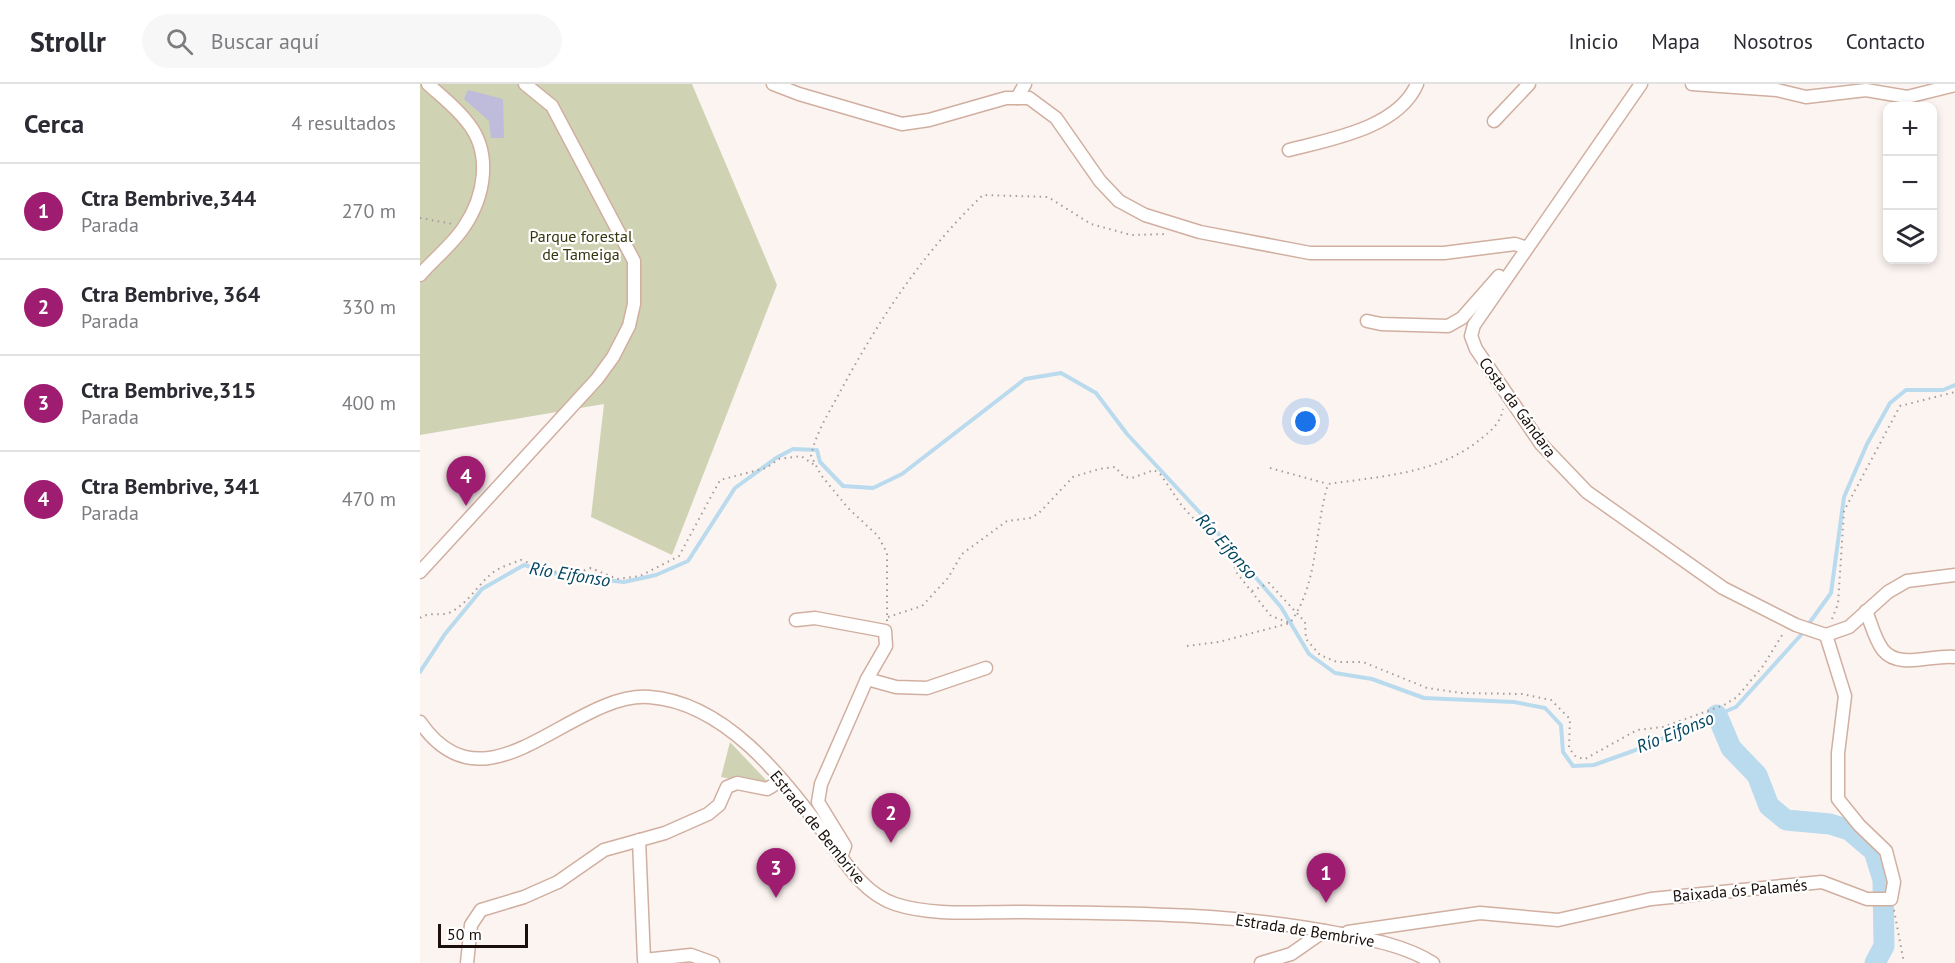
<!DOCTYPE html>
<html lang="es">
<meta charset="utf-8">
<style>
body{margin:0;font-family:"PT Sans",sans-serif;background:#f7f7f7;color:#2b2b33}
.controls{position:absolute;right:18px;top:18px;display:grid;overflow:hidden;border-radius:12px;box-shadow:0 3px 9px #0003}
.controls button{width:54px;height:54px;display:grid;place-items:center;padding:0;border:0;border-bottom:2px solid #e1e1e2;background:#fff;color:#2b2b33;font:30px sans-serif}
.scale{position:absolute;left:18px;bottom:15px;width:90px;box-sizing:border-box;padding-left:6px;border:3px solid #1a0f0a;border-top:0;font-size:16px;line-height:21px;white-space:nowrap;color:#1a0f0a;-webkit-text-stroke:4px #fff;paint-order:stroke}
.you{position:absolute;left:886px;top:338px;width:21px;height:21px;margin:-15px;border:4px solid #fff;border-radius:50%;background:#1a73e8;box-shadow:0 0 0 9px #1a73e833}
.badge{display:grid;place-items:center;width:39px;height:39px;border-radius:50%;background:#9f1d70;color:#fff;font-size:20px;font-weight:700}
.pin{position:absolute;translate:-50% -50px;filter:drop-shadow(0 2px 3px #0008)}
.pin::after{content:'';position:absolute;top:32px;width:21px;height:18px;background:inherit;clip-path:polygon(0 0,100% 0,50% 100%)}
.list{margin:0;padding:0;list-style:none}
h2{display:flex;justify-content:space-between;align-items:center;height:78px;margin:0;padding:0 24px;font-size:26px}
h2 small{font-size:20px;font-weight:400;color:#7c7c81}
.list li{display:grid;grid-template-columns:39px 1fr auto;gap:18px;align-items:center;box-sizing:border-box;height:96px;padding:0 24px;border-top:2px solid #e1e1e2}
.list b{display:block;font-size:22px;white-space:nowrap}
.list p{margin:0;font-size:20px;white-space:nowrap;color:#7c7c81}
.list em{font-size:20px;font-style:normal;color:#7c7c81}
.icon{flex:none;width:33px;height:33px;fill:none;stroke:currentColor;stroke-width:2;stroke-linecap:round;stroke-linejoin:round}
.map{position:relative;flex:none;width:1535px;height:879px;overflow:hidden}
header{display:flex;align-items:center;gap:36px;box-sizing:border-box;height:84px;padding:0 30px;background:#fff;border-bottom:2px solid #e1e1e2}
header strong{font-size:28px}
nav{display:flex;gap:33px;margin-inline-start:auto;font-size:21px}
.search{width:420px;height:54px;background:#f7f7f7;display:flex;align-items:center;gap:15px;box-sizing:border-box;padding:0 21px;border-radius:33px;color:#7c7c81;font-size:22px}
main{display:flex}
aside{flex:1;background:#fff}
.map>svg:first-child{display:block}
</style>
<header>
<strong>Strollr</strong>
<div class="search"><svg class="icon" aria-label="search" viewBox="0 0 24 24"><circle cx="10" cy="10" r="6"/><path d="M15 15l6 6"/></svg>Buscar aquí</div>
<nav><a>Inicio</a><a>Mapa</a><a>Nosotros</a><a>Contacto</a></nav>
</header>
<main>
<aside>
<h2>Cerca<small>4 resultados</small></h2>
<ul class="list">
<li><span class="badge">1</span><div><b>Ctra Bembrive,344</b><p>Parada</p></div><em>270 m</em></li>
<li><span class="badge">2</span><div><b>Ctra Bembrive, 364</b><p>Parada</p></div><em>330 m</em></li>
<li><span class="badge">3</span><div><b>Ctra Bembrive,315</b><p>Parada</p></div><em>400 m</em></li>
<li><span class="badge">4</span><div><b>Ctra Bembrive, 341</b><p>Parada</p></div><em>470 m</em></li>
</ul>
</aside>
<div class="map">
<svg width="1535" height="879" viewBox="0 0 1535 879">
<rect width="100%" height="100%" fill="#fcf4f1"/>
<g fill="#d0d3b3">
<path d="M0,0h272l85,201 -105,270 -81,-38 13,-113 -184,31z"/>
<path d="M310,658l37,39 -4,4 -42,-8z"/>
</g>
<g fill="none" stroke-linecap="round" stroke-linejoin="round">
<path stroke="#badbee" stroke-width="4" d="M0,588l25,-38 37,-45 42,-24 41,11 59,6 32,-7 32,-14 47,-73 41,-30 17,-9 24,1 3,12 23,24 30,2 29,-14 123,-95 36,-6 35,20 31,41 76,82 78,91 28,47 26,19 37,6 52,19 90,4 31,6 16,17 2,27 10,14 21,-1 39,-14 103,-44 64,-71 31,-43 13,-96 23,-53 23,-41 16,-13h37l12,-5"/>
<path stroke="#badbee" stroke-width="21" d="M1297,631l14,33 26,27 12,31 17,14 44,4 19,6 25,21 9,29 1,66 -9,17"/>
</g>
<path fill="#bebbdb" d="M48,6l35,9 1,39h-13l-2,-17 -25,-22z"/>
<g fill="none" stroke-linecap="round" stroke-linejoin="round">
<g stroke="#d1afa0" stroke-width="15">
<g id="minor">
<path d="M353,0l26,10 103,30 27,-4 77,-22h23l27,20 44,63 19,20 26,14 55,17 110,21h134l71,-9 12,4"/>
<path d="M1221,0l-167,241 -3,11 5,13 65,95 46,48 136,96 73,37 30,10"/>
<path d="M1272,0l85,6 29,7 60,-7 41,7 48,-12"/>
<path d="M597,14l8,-14"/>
<path d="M1074,37l35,-37"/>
<path d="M869,66c42,-11 109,-22 128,-66"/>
<path d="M0,191c14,-16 33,-31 44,-48 21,-31 28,-74 4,-104 -11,-15 -27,-27 -40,-39"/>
<path d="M947,237l14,3 67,2 14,-8 37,-42"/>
<path d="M0,488l177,-193 16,-22 16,-31 5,-22v-43l-82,-155 -27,-22"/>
<path d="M1446,527c5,12 9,29 17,39 16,20 50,4 72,7"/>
<path d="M376,536l19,-2 70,13 1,15 -19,33 -46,105 -3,18 27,44 -4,11"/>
<path d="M1406,551l23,-8 39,-35 19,-11 48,-6"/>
<path d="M447,595l29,8 31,1 59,-20"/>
<path d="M0,638c67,97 151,-30 229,-25 75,5 134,80 175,136 19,26 38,60 71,71 40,13 88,7 130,8 104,1 208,1 311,21 33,6 68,12 97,30"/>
<path d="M219,756l5,120 47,-5 22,8"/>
<path d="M928,848l132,-19 78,7 93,-21 171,-17 45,17h24l3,-17 -8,-31 -27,-26 -21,-26v-46l7,-57 -19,-61"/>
<path d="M47,879l4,-38 10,-15 43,-13 34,-15 46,-32 61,-17 43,-19 11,-9 8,-18 10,-4 30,6 15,-9"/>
<path d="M841,879l30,-9 33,-23"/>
</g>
</g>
<g stroke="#a59b98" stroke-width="2" stroke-dasharray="1.5 4.5" stroke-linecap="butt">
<path d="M0,134l33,6"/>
<path d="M850,384l58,16"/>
<path d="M832,507l17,-8 36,39 1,17 14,16 17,7h26l64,26 34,5 61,1 29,6 19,19 -1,29 7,9 9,2 52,-29 26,-3 61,-22 13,-8 26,-31 21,-34"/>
<path d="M468,533l34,-11 26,-28 14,-24 45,-33 23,-3 8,-4 35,-37 26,-8 16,-2 9,10 8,1 22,-8 7,5 21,31 51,55 3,11 35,44 19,7"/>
<path d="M0,534c9,-7 21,-1 31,-6 19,-10 27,-29 44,-41 8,-5 18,-8 26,-11 28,10 42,19 70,8l26,11 23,-3 39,-20 41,-76 46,-12 13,-9 22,-3 15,10"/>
<path d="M1412,535l6,-15 6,-93 56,-105 55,-14"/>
<path d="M467,537v-68l-9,-17 -30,-28 -27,-33 -10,-19c5,-24 19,-45 30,-66 39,-72 83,-139 142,-195l65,2 43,27 40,11 37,-1"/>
<path d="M767,562l32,-4 71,-19c29,-40 24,-93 38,-139 54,-8 111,-10 154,-46 11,-9 18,-15 21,-29"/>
<path d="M1474,826l10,53"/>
</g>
<use href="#minor" stroke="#fff" stroke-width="12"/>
</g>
<g text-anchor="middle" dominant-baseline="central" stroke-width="4.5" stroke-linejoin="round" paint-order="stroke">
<g font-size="16" fill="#34360d" stroke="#fff">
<text x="161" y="152">Parque forestal<tspan x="161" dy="18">de Tameiga</tspan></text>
</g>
<g font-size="16" fill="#1a0f0a" stroke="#fff">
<text transform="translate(1098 323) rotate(54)">Costa da Gándara</text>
<text transform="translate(398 743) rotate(51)">Estrada de Bembrive</text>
<text transform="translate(1320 806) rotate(-5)">Baixada ós Palamés</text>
<text transform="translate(885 846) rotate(9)">Estrada de Bembrive</text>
</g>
<g font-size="18" font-style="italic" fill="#044560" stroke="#fff">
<text transform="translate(807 462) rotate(48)">Río Eifonso</text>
<text transform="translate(150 490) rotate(9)">Río Eifonso</text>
<text transform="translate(1255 648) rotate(-22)">Río Eifonso</text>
</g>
</g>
</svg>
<div class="controls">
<button>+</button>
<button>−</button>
<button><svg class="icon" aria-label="layers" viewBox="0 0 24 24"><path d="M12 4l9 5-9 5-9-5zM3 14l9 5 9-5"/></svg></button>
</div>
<div class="scale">50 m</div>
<div class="you"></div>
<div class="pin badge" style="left:906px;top:819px">1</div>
<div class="pin badge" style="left:471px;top:759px">2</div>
<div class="pin badge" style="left:356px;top:814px">3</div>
<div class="pin badge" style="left:46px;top:422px">4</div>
</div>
</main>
